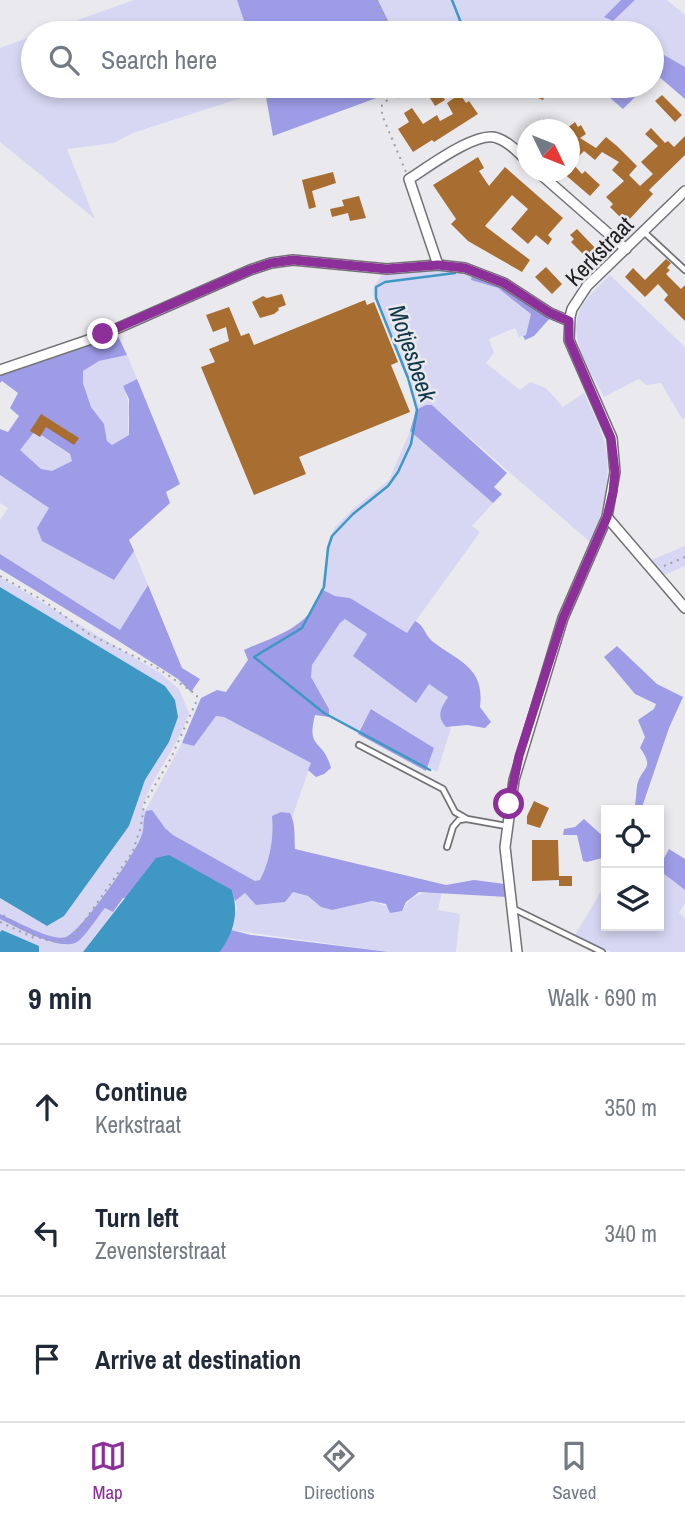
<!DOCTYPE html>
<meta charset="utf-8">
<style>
body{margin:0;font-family:"Archivo Narrow",sans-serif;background:#f2f2f3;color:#1f2937}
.controls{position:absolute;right:21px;bottom:21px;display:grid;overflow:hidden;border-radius:0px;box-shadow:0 4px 10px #0003}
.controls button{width:63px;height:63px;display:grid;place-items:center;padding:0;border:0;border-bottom:2px solid #e0e1e3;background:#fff;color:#1f2937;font:35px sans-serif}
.compass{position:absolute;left:517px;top:119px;width:63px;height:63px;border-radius:50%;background:#fff;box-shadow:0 4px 10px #0003;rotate:133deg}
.stop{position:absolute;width:21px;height:21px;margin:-16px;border:5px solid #8c2f99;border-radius:50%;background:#fff}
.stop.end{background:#8c2f99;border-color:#fff;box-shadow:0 2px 7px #0008}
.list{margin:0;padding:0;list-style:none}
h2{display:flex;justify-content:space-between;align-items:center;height:91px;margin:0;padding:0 28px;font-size:30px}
h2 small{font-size:23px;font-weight:400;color:#747a83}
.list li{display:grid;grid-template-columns:46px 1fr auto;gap:21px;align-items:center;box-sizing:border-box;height:126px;padding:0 28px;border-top:2px solid #e0e1e3}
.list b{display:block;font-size:26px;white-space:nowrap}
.list p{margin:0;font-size:23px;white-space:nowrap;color:#747a83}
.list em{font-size:23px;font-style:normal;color:#747a83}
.icon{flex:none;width:38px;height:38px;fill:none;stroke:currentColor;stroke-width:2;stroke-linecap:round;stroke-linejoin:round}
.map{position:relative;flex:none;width:685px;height:952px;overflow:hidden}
.search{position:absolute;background:#fff;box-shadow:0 4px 10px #0003;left:21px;right:21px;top:21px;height:77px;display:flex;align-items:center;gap:18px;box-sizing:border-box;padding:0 24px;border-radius:38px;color:#747a83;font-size:26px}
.sheet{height:469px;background:#fff}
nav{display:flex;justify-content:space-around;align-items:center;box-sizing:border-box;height:98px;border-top:2px solid #e0e1e3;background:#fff;font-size:19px;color:#747a83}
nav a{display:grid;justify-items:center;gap:4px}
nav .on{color:#8c2f99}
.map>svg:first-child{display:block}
</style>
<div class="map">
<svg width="685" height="952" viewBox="0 0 685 952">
<rect width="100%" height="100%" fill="#eaeaee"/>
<g fill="#d7d7f4">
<path d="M134,0h103l11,33h-207z"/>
<path d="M378,0h243l-17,17 9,4 22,-21h32l18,15v52l-33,-19v-15h-24l-28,-4 -53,4h-153z"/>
<path d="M33,36v50h231l2,4 -133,43 -19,10 -47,6 28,70 -95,-77v-94z"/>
<path d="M442,270l30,3 -1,7 27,8 34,26 -6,21 -7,2 -4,-9 -26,11 5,14 -8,10 34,27 10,-8 16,6 17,19 21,-14c8,18 19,37 22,57 5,30 -3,65 -16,92l-158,-137 -16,5 -5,-22 -38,-94 1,-8 8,-11z"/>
<path d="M610,275l75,72v71l-3,1 -21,-36 -15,2 -7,-6 -35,18c-13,-25 -38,-60 -23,-89 7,-13 19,-23 29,-33z"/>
<path d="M127,355l10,24 -14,7c10,22 3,28 6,49l-17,10 -5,-4 -3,-16 -13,-18 -8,-25v-11l16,-10z"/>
<path d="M35,431l35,24 2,6 -20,11 -11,-3 -22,-19z"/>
<path d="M410,431l83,72 -21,23 8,6 -73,101 -57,-35 -15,-2 -14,-7 8,-48 6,-14 19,-19 35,-28z"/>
<path d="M0,475l49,33 -12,20 5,13 72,39 20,-29 14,34 -28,45 -120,-76v-34l8,-12 -8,-5z"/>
<path d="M685,546v20l-23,10 -11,-16z"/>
<path d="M0,577l160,96 19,16 10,24c-11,34 -36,61 -47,95l3,3 37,-68 12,3 22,-30 9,1 86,46 -19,55 -2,-5 -9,-1 -9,5c2,21 -2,44 -12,64h-5l-82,-46c-11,-9 -14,-16 -27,-23 -4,9 -1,17 -5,25 -8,18 -59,94 -75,100 -4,1 -7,1 -11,0 -16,-2 -39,-17 -55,-23v-16l47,28 82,-100 16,-46 24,-38 -4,-56 -165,-99z"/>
<path d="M345,619l22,15 -14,22 63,47 13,-19 19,13c-7,11 -14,26 3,31l-14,44 -9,-5 6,-19 -62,-39 -14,22 -29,-14v-8l-18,-32 1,-12 28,-42z"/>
<path d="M659,870l26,20v13l-6,10 6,5v34h-74l-36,-17 31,-52v43h53z"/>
<path d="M293,892l15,4 13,11 11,3 40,-9 30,10c10,-18 21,-19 40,-19l-4,18 22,4 -4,38h-67l-158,-22 6,-23 -2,-6 10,-8 11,12 29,-3z"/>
<path d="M106,908l7,4 -30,40h-44v-6l-37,-16 -2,2v-13l50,23 18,2z"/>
</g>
<g fill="#9e9ce6" fill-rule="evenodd">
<path d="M237,0h141l16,33h-146z"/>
<path d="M621,0h14l-22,21 -9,-4z"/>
<path d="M600,28l28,5h-81z"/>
<path d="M652,48l33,19v32l-28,-24 -5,5z"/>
<path d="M264,86h145l-136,50z"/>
<path d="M596,86h50l-23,23z"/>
<path d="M472,273l22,6 57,38 -17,19 -9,4 -2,-4 3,-1 5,-21 -33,-26 -27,-8z"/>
<path d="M118,336l9,19 -28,6 -16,10v12l8,24 13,17 3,17 5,4 17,-10v-36l-6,-13 14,-7 43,105 -14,8 4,11 -41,37 5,11 -20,29 -72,-39 -5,-13 12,-20 -49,-33v-46l8,3 11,-16 -9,-8 8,-15 -16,-12 -2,2v-7zM35,431l35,23 2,7 -20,10 -11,-2 -21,-19z"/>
<path d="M426,405h6l75,68 -13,14 8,7 -9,9 -83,-72 6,-21z"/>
<path d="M0,554l120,76 28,-45 34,83 18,11 -9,13 -13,-13 -61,-39 -117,-71z"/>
<path d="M321,589l14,7 15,2 57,35 8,-12c9,4 10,14 17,20 27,21 53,26 48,66l11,15 -6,6 -18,-3 -21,2c-11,-11 -4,-20 2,-30l-19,-13 -13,19 -63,-47 14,-22 -22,-15 -5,4 -28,42 -1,12 18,32v8l-14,-2c-9,35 8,23 16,53l-7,6 -8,3 -8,-7 3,-7 -87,-46 -8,-1 -22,30 -12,-3 19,-45 16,-8 9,2 22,-32 -4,-10c31,-14 69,-23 77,-61z"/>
<path d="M617,646l40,38 26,13 -14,31 -28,82h-7c2,-8 2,-16 3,-24 4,-20 19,-16 3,-38l5,-11 -7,-17 16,-11 2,-5 -21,-10 -31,-37z"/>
<path d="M371,709l63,39 -8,23 -68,-37z"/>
<path d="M152,810l13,18 8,7 82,46 5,-1c10,-19 14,-42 12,-64l9,-4 9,1c6,12 4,23 5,36l151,36 28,-5 31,4 2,13 -88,-5 -13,10 -4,9 -12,2 -4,-9 -14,-3 -40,9 -11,-3 -13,-11 -15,-4 -8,10 -29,3 -11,-12 -10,8 -3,-11 -109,8 -10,14 -8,-4c-7,8 -19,28 -28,34 -17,10 -61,-15 -77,-23v-5c14,6 41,21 55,23 4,1 7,1 11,0 16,-6 68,-82 75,-100 4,-8 1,-17 5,-26z"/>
<path d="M584,819l22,20v18l-19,5 -4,-1 -6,-26h-14l1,-6 11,-2z"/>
<path d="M669,849l16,10v31l-26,-20v-14l4,4z"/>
<path d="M231,930l20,5 138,17h-169z"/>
</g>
<g fill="#3e98c3">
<path d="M0,587l165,99 10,14 3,17 -9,25 -24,38 -16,46 -65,90 -17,10 -47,-28z"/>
<path d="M169,855l63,35c7,24 2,41 -12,62h-137l73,-94z"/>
<path d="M2,930l37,16v6h-39v-20z"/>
</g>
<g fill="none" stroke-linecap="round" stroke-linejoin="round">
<g stroke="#3e98c3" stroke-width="2.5">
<path d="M452,0l13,33"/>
<path d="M399,97l18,-11"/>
<path d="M430,770l-106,-57 -70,-56 48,-29 22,-41 4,-39 4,-12 21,-22 35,-28 10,-14 13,-28 6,-34 -9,-32 -32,-80v-11l9,-5 70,-9"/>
</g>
</g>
<g fill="#a86e31">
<path d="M511,86h38l-6,14z"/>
<path d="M440,92l5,8 -10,6 -5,-8z"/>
<path d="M460,94l6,9 3,-2 9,13 -44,28 -2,-2 -19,12 -15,-23 11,-7 -5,-9 8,-5 11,16 14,-9 3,6 13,-7 -6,-11z"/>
<path d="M662,95l20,20 -7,7 -20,-21z"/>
<path d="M544,119l8,11h-22z"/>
<path d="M575,122l3,5 3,-2 5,9 -6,4 16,10 10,-11 11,9 20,20 -8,9 11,11 13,-12 -12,-12 17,-16 -13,-12 6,-6 14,15 3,-2 6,6 11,-11v19l-36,35 4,4 -27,29 -16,-16 3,-3 -7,-7 18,-16 -12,-11 7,-8 -17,-10 -7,8 -11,-9 -12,12 10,11 3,-3 15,14 -10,11 -28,-24h8v-22l6,-6 -6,-9v-5h-4v-1z"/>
<path d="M478,157l6,11 -5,3 10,15 16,-19 58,51 -15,17 4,4 -4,6 -12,-10 -8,9 -17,-15 17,-20 -16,-14 -27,31 45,34 -8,12 -54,-31 -17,-17 5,-5 -23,-34z"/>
<path d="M333,172l3,11 -24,8 4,16 -7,2 -7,-29z"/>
<path d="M359,196l7,22 -16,3 -2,-8 -16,4 -2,-8 14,-3 -2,-6z"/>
<path d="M577,229l20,21 -9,9 -17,-17 3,-3 -4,-4z"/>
<path d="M666,259l5,4 -4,5 3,2 -4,4 15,15 4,-4v36l-21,-21 4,-5 -10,-11 -13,13 -20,-20 8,-9 12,12z"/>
<path d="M546,267l16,17 -10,10 -17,-17z"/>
<path d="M282,294l4,11 -8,3 1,2 -5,4 -14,4 -8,-16 11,-6 4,2z"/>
<path d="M365,300l2,5 7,-3 24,60 -7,3 19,47 -111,45 7,17 -52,21 -53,-128 14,-5 -6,-13 20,-8 -3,-14 -13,5 -7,-17 23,-8 12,29 8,-3 5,12z"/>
<path d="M41,414l38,24 -5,7 -28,-18 -6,10 -10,-6z"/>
<path d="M534,801l15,7 -9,20 -13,-4v-8z"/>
<path d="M532,840h26l1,36h13v10h-13v-6l-27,1z"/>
</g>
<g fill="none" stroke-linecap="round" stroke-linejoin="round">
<g stroke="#727276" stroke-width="8">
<g id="service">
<path d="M644,232l41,38"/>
<path d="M359,745l84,44 12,23 12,7 39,7"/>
<path d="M447,847l6,-20 6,-7 7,-1"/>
<path d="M514,909l88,43"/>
</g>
</g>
<g stroke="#727276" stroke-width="12">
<g id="minor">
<path d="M538,172l88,77"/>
<path d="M438,265l-29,-86c18,-11 68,-49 88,-41 12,4 22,15 31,24"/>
<path d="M0,370l100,-34 150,-66 21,-7 22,-3 94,9 51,-4 27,3 39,15 46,30 19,8"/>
<path d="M607,517l78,91"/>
<path d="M517,952l-12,-105 9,-67 49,-162 44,-101 8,-45 -3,-34 -43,-98 1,-23 2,-8 15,-23 98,-95"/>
</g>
</g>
<g stroke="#9f9fa2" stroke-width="2" stroke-dasharray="2 5" stroke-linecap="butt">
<path d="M376,0l17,33"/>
<path d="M403,86l-21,19v10l24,57"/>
<path d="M664,566l21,-9"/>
<path d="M0,576l44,25 45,33 67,33 41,28v5l-26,58 -27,46 -3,23 -9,26 -58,83c-25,16 -53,-8 -74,-23"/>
<path d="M0,922l34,16"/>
</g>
<use href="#service" stroke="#fff" stroke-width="4.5"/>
<use href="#minor" stroke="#fff" stroke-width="9"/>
</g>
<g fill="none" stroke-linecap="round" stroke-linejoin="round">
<path stroke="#8c2f99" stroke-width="9" d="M103,334l147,-64 21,-7 22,-3 94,9 51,-4 27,3 39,15 46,30 19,8v19l42,98 4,34 -2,20 -6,25 -44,101 -44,138 -10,48"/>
</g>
<g text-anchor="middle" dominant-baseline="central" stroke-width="5" stroke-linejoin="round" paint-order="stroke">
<g font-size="23" fill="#202021" stroke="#eaeaee">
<text transform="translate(599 251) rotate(-46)">Kerkstraat</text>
</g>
<g font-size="24" font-style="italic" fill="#10384a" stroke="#eaeaee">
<text transform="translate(413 353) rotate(71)">Motjesbeek</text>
</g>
</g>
</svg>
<div class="controls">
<button><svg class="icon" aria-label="locate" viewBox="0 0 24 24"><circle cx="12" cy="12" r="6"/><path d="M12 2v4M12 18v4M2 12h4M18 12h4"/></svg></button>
<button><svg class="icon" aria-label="layers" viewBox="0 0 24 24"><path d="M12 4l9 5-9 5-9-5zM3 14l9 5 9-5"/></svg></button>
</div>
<svg class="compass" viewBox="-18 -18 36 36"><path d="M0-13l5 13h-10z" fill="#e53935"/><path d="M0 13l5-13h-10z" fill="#747a83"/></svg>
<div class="stop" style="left:509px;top:804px"></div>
<div class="stop end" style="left:103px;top:334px"></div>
<div class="search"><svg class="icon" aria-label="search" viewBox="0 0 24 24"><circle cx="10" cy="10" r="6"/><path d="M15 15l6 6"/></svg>Search here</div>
</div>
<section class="sheet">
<h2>9 min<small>Walk · 690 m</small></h2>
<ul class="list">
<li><svg class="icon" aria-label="ahead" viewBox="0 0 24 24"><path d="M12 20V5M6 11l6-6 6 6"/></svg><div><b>Continue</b><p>Kerkstraat</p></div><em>350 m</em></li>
<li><svg class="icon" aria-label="left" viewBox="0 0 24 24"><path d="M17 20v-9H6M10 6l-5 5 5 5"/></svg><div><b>Turn left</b><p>Zevensterstraat</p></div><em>340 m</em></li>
<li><svg class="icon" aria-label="arrive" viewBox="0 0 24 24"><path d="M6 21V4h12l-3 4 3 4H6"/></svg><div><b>Arrive at destination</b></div></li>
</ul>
</section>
<nav>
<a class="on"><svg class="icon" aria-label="map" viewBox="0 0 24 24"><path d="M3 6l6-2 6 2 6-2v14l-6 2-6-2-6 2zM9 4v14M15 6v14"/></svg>Map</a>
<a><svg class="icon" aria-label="directions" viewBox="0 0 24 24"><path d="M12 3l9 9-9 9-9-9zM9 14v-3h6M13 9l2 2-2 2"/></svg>Directions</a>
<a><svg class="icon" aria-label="saved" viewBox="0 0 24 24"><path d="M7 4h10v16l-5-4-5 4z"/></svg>Saved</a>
</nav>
